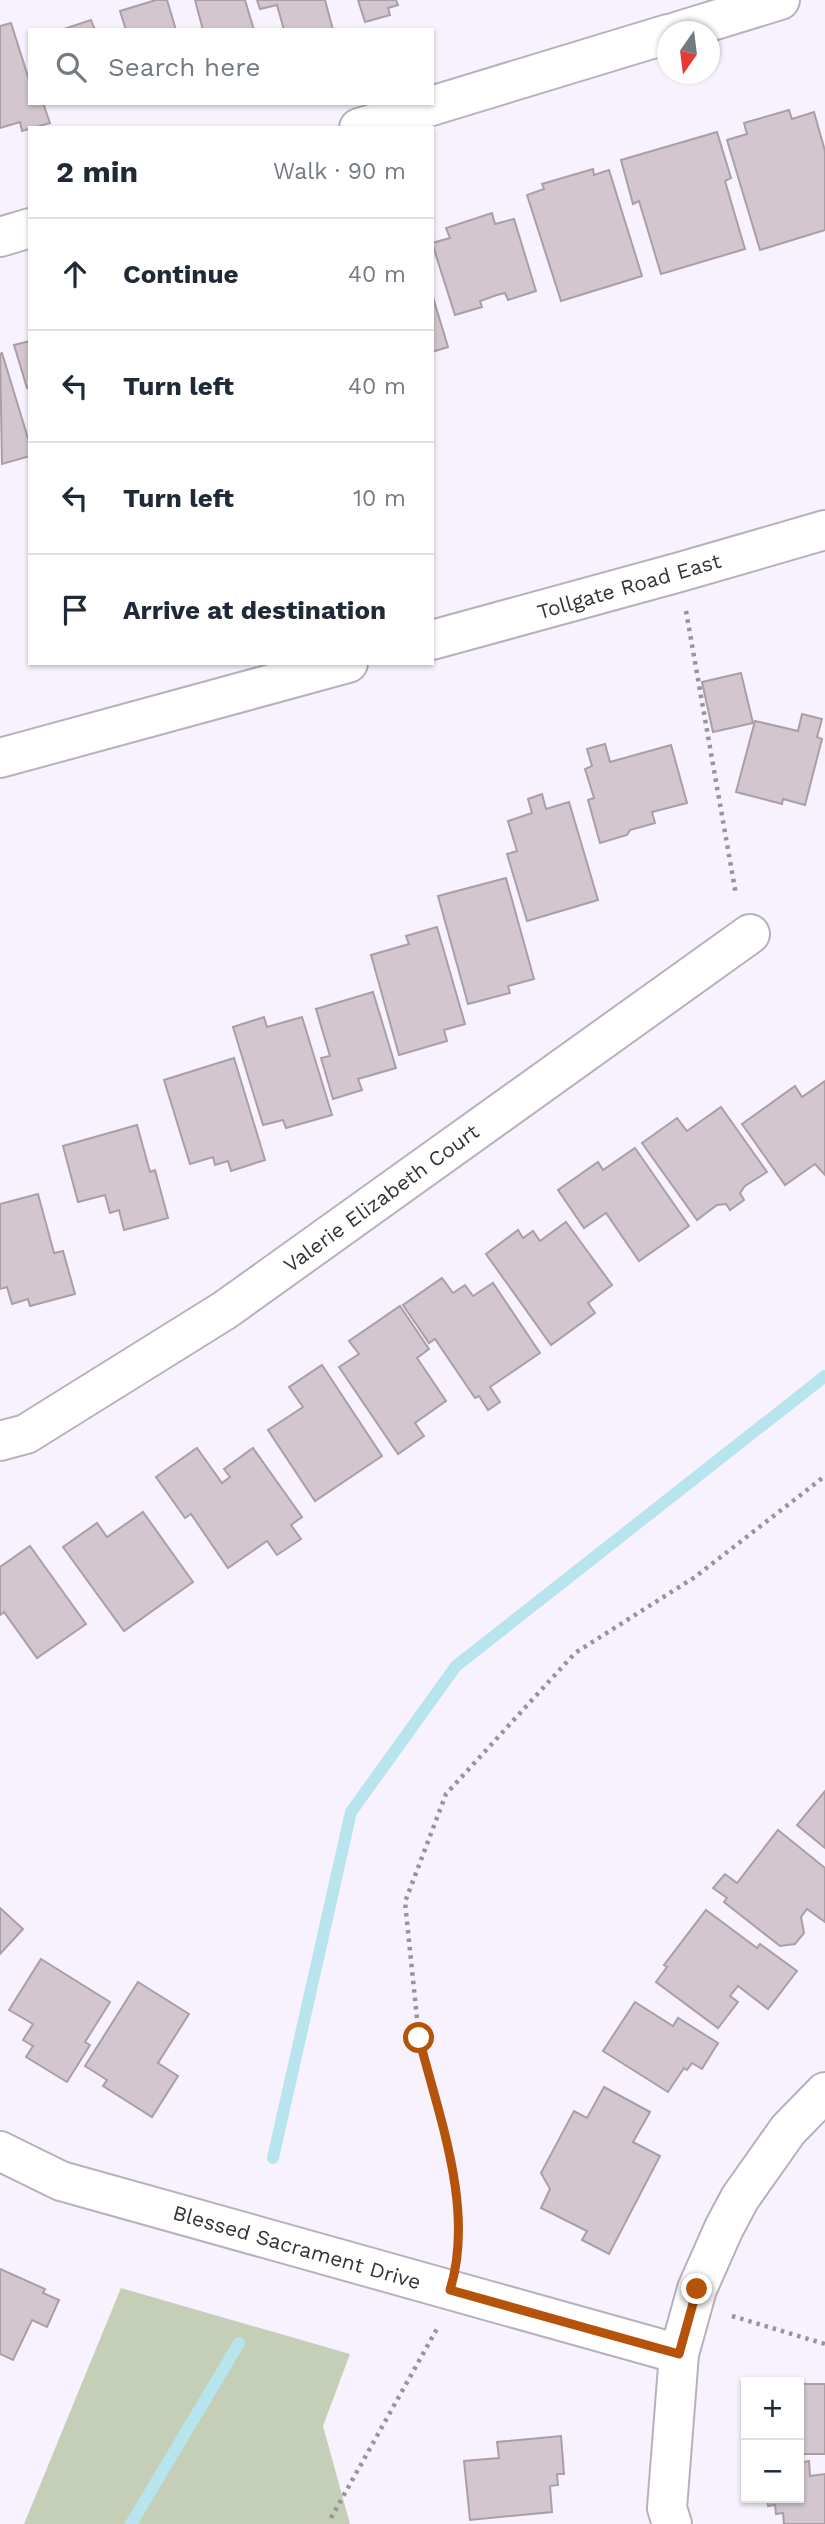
<!DOCTYPE html>
<meta charset="utf-8">
<style>
body{margin:0;font-family:"Work Sans",sans-serif;background:#f2f2f3;color:#1f2937}
.controls{position:absolute;right:21px;bottom:21px;display:grid;overflow:hidden;border-radius:0px;box-shadow:0 2px 5px #0004}
.controls button{width:63px;height:63px;display:grid;place-items:center;padding:0;border:0;border-bottom:2px solid #e0e1e3;background:#fff;color:#1f2937;font:35px sans-serif}
.compass{position:absolute;left:657px;top:21px;width:63px;height:63px;border-radius:50%;background:#fff;box-shadow:0 2px 5px #0004;rotate:194deg}
.stop{position:absolute;width:21px;height:21px;margin:-16px;border:5px solid #b45309;border-radius:50%;background:#fff}
.stop.end{background:#b45309;border-color:#fff;box-shadow:0 2px 7px #0008}
.list{margin:0;padding:0;list-style:none}
h2{display:flex;justify-content:space-between;align-items:center;height:91px;margin:0;padding:0 28px;font-size:30px}
h2 small{font-size:23px;font-weight:400;color:#747a83}
.list li{display:grid;grid-template-columns:46px 1fr auto;gap:21px;align-items:center;box-sizing:border-box;height:112px;padding:0 28px;border-top:2px solid #e0e1e3}
.list b{display:block;font-size:26px;white-space:nowrap}
.list em{font-size:23px;font-style:normal;color:#747a83}
.icon{flex:none;width:38px;height:38px;fill:none;stroke:currentColor;stroke-width:2;stroke-linecap:round;stroke-linejoin:round}
.map{position:relative;flex:none;width:825px;height:2524px;overflow:hidden}
.search{position:absolute;background:#fff;box-shadow:0 2px 5px #0004;left:28px;top:28px;width:406px;height:77px;display:flex;align-items:center;gap:18px;box-sizing:border-box;padding:0 24px;border-radius:0px;color:#747a83;font-size:26px}
.panel{position:absolute;background:#fff;box-shadow:0 2px 5px #0004;left:28px;top:126px;width:406px;height:539px;border-radius:0px}
.map>svg:first-child{display:block}
</style>
<div class="map">
<svg width="825" height="2524" viewBox="0 0 825 2524">
<rect width="100%" height="100%" fill="#f8f1fe"/>
<path fill="#c5cfb8" d="M121,2288l229,66 -27,72 27,98h-326z"/>
<g fill="none" stroke-linecap="round" stroke-linejoin="round">
<g stroke="#b7e4ed" stroke-width="12">
<path d="M273,2158l78,-346 105,-146 369,-290"/>
<path d="M131,2524l108,-181"/>
</g>
</g>
<g fill="#d3c6cf" stroke="#aa9ea7" stroke-width="2">
<path d="M156,0h11l9,30h-50l-6,-19z"/>
<path d="M195,0h50l9,30h-51z"/>
<path d="M257,0h68l8,30h-49l-7,-25 -17,4z"/>
<path d="M358,0h38l2,5 -10,3 2,7 -25,7z"/>
<path d="M91,20l4,10h-34z"/>
<path d="M11,23l19,60v20h13l7,20 -28,8 -2,-9 -20,6v-102z"/>
<path d="M789,110l3,9 22,-7 11,39v79l-65,20 -33,-110 20,-6 -3,-11z"/>
<path d="M717,132l14,46 -6,3 20,68 -84,25 -22,-73 -6,3 -12,-44z"/>
<path d="M593,169l1,6 15,-5 33,106 -81,25 -34,-106 17,-6 -2,-5z"/>
<path d="M492,213l3,11 19,-5 22,72 -28,9 -3,-7 -8,2 -17,6 2,6 -27,8 -23,-72 18,-5 -4,-10z"/>
<path d="M432,294l16,53 -16,5z"/>
<path d="M30,341v46l-3,1 -13,-43z"/>
<path d="M2,353l28,92v11l-28,8 -2,-110z"/>
<path d="M741,673l12,50 -40,9 -11,-50z"/>
<path d="M802,714l20,5 -5,18 5,2 -17,66 -22,-6 -1,5 -46,-12 19,-71 43,10z"/>
<path d="M605,744l5,18 61,-17 16,58 -35,9 3,11 -25,7 -3,5 -27,8 -12,-43 6,-2 -9,-29 7,-3 -5,-17z"/>
<path d="M542,794l4,15 23,-7 29,98 -71,21 -20,-67 10,-3 -9,-30 24,-8 -4,-14z"/>
<path d="M506,878l28,101 -26,7 2,7 -42,11 -30,-108z"/>
<path d="M437,927l28,97 -21,6 3,11 -48,14 -28,-100 38,-11 -3,-8z"/>
<path d="M373,992l23,76 -38,11 4,11 -29,9 -12,-41 9,-2 -14,-47z"/>
<path d="M264,1017l3,10 35,-10 30,98 -46,13 -3,-8 -20,5 -30,-98z"/>
<path d="M234,1058l31,102 -34,11 -3,-10 -13,4 -2,-8 -23,7 -26,-84z"/>
<path d="M825,1081v94l-10,-11 -30,21 -43,-61 53,-38 7,11z"/>
<path d="M721,1107l46,65 -22,14 -5,7 4,7 -14,10 -4,-6 -9,1 -20,15 -55,-77 35,-25 10,13z"/>
<path d="M137,1125l13,47 5,-2 13,48 -44,12 -5,-20 -9,3 -5,-18 -27,7 -15,-56z"/>
<path d="M635,1148l54,78 -50,35 -33,-48 -22,15 -26,-38 40,-28 5,8z"/>
<path d="M38,1194l16,59 9,-2 12,43 -45,12 -2,-7 -16,5 -5,-17 -7,2v-85z"/>
<path d="M566,1222l46,63 -24,18 7,10 -44,32 -65,-91 32,-24 5,8 10,-7 7,10z"/>
<path d="M442,1278l11,15 12,-8 8,11 20,-13 47,70 -50,34 10,15 -12,8 -9,-14 -4,2 -40,-59 -6,4 -26,-38z"/>
<path d="M400,1306l29,43 -12,9 29,43 -31,22 9,13 -26,18 -59,-87 20,-13 -10,-13z"/>
<path d="M322,1365l60,91 -67,45 -47,-71 35,-23 -14,-20z"/>
<path d="M197,1448l25,35 8,-6 -6,-8 29,-21 49,69 -11,8 10,14 -24,16 -10,-14 -39,27 -37,-54 -6,4 -29,-41z"/>
<path d="M143,1512l50,70 -69,49 -61,-84 34,-24 10,14z"/>
<path d="M30,1546l56,78 -49,34 -33,-46 -4,3v-48z"/>
<path d="M825,1791v57l-28,-23z"/>
<path d="M778,1830l47,38v54l-18,-13 -6,8 3,16 -9,11 -15,2 -56,-44 3,-4 -14,-10 12,-14 12,9z"/>
<path d="M0,1908l23,21 -23,25z"/>
<path d="M706,1910l51,38 3,-4 37,27 -29,38 -30,-23 -8,10 8,6 -20,26 -62,-46 11,-15 -3,-2z"/>
<path d="M41,1959l69,43 -25,40 5,3 -23,37 -41,-25 7,-11 -10,-6 10,-16 -24,-14z"/>
<path d="M138,1982l51,32 -31,49 20,13 -26,41 -49,-31 4,-6 -22,-14z"/>
<path d="M635,2002l38,24 5,-8 40,25 -16,26 -10,-6 -5,7 -3,-2 -16,24 -65,-41z"/>
<path d="M604,2087l46,25 -17,30 27,14 -51,98 -27,-14 5,-9 -46,-23 9,-19 -9,-16 33,-62 13,7z"/>
<path d="M0,2269l45,20 -2,4 16,7 -12,27 -15,-7 -19,40 -13,-6z"/>
<rect x="799" y="2384" width="26" height="70"/>
<path d="M561,2436l3,38h-7l1,11 -8,1 2,26 -82,8 -6,-59 35,-3 -2,-16z"/>
<path d="M809,2461l1,15 15,-2v50h-41l-1,-11 -7,1 -1,-9 -7,1 -1,-8h32v-35z"/>
</g>
<g fill="none" stroke-linecap="round" stroke-linejoin="round">
<g stroke="#b7b1bd" stroke-width="42">
<g id="minor">
<path d="M676,32l104,-32"/>
<path d="M359,128l309,-94"/>
<path d="M0,237l30,-9"/>
<path d="M432,640l248,-68 145,-42"/>
<path d="M0,758l348,-95"/>
<path d="M0,1441l26,-7 199,-124 525,-376"/>
<path d="M0,2151l61,30 618,173"/>
<path d="M672,2524l-5,-16 12,-154 18,-65 27,-61 16,-30 48,-68 37,-38"/>
</g>
</g>
<g stroke="#98939c" stroke-width="4.5" stroke-dasharray="3.5 5" stroke-linecap="butt">
<path d="M686,611l50,284"/>
<path d="M457,2251l1,-60 -39,-153 -14,-136 41,-108 129,-141 120,-76 130,-101"/>
<path d="M732,2316l93,28"/>
<path d="M331,2518l107,-191"/>
</g>
<use href="#minor" stroke="#fff" stroke-width="38"/>
</g>
<g fill="none" stroke-linecap="round" stroke-linejoin="round">
<path stroke="#b45309" stroke-width="9" d="M419,2038c20,79 56,172 31,252l229,64 18,-65"/>
</g>
<g text-anchor="middle" dominant-baseline="central" stroke-width="6" stroke-linejoin="round" paint-order="stroke">
<g font-size="21" fill="#353338" stroke="#fff">
<text transform="translate(629 586) rotate(-16)">Tollgate Road East</text>
<text transform="translate(381 1198) rotate(-36)">Valerie Elizabeth Court</text>
<text transform="translate(297 2247) rotate(16)">Blessed Sacrament Drive</text>
</g>
</g>
</svg>
<div class="controls">
<button>+</button>
<button>−</button>
</div>
<svg class="compass" viewBox="-18 -18 36 36"><path d="M0-13l5 13h-10z" fill="#e53935"/><path d="M0 13l5-13h-10z" fill="#747a83"/></svg>
<div class="stop" style="left:419px;top:2038px"></div>
<div class="stop end" style="left:697px;top:2289px"></div>
<div class="search"><svg class="icon" aria-label="search" viewBox="0 0 24 24"><circle cx="10" cy="10" r="6"/><path d="M15 15l6 6"/></svg>Search here</div>
<section class="panel">
<h2>2 min<small>Walk · 90 m</small></h2>
<ul class="list">
<li><svg class="icon" aria-label="ahead" viewBox="0 0 24 24"><path d="M12 20V5M6 11l6-6 6 6"/></svg><div><b>Continue</b></div><em>40 m</em></li>
<li><svg class="icon" aria-label="left" viewBox="0 0 24 24"><path d="M17 20v-9H6M10 6l-5 5 5 5"/></svg><div><b>Turn left</b></div><em>40 m</em></li>
<li><svg class="icon" aria-label="left" viewBox="0 0 24 24"><path d="M17 20v-9H6M10 6l-5 5 5 5"/></svg><div><b>Turn left</b></div><em>10 m</em></li>
<li><svg class="icon" aria-label="arrive" viewBox="0 0 24 24"><path d="M6 21V4h12l-3 4 3 4H6"/></svg><div><b>Arrive at destination</b></div></li>
</ul>
</section>
</div>
